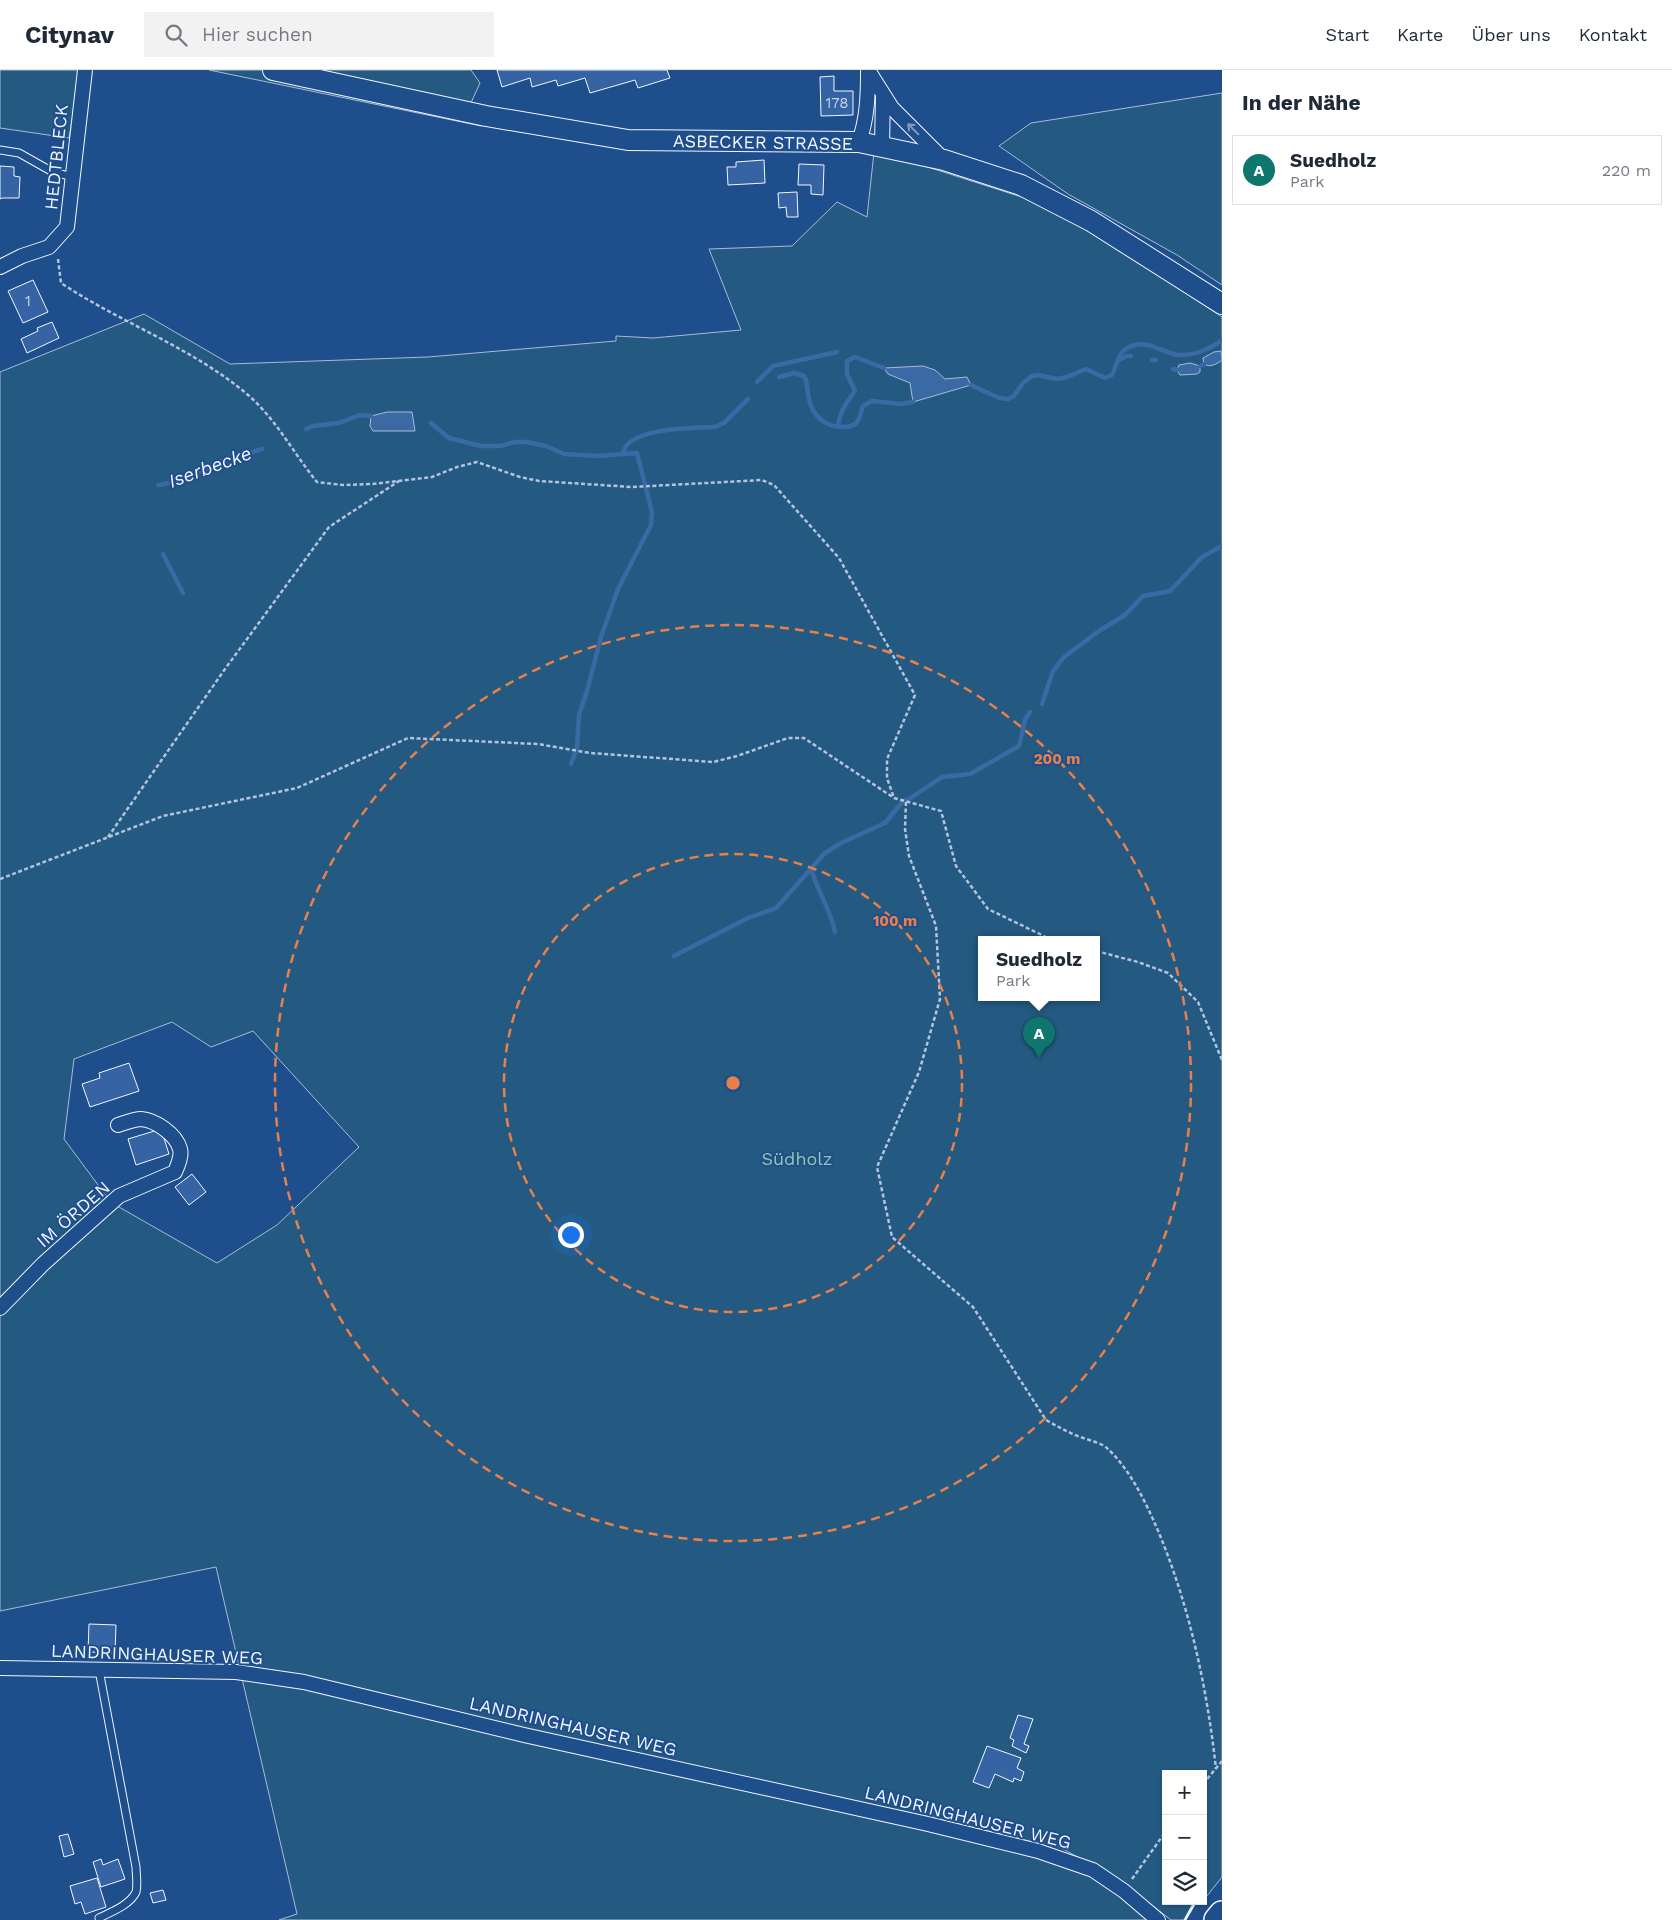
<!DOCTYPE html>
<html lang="de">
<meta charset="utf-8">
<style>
body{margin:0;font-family:"Work Sans",sans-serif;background:#f2f2f3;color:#1f2937}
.controls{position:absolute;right:15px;bottom:15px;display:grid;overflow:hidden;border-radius:0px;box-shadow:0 1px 4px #0004}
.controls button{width:45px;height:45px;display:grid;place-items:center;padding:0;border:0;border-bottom:1px solid #e0e1e3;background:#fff;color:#1f2937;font:25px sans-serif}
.you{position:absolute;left:570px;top:1164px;width:18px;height:18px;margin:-12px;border:4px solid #fff;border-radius:50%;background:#1a73e8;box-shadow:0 0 0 8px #1a73e833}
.badge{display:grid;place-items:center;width:32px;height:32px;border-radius:50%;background:#0f766e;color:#fff;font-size:16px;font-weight:700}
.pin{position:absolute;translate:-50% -41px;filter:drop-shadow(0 1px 2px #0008)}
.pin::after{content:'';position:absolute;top:26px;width:18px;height:15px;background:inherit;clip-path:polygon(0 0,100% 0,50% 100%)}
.popup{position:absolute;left:978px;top:866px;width:122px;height:65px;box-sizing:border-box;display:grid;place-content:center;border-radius:0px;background:#fff;filter:drop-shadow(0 1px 4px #0005);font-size:16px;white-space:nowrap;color:#747a83}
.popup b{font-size:19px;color:#1f2937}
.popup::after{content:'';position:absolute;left:50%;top:100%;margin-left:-10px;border:10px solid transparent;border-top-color:#fff}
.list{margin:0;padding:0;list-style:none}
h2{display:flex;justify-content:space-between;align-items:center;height:65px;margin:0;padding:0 20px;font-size:21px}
h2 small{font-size:16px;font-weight:400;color:#747a83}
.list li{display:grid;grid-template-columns:32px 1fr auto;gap:15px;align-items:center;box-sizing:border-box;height:70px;margin:0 10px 10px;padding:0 10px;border:1px solid #e0e1e3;border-radius:0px}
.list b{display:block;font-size:19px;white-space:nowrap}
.list p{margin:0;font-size:16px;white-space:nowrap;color:#747a83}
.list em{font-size:16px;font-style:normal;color:#747a83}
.icon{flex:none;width:28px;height:28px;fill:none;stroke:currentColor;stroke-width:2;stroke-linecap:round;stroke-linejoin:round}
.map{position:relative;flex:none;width:1222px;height:1850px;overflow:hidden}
header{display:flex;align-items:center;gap:30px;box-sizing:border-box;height:70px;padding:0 25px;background:#fff;border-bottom:1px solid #e0e1e3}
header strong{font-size:24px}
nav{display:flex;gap:28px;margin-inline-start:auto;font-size:18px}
.search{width:350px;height:45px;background:#f2f2f3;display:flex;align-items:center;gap:12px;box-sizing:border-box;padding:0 18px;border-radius:0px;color:#747a83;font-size:19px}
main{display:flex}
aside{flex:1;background:#fff}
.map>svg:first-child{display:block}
</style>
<header>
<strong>Citynav</strong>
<div class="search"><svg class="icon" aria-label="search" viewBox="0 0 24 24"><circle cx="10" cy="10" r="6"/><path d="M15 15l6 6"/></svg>Hier suchen</div>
<nav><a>Start</a><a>Karte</a><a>Über uns</a><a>Kontakt</a></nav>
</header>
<main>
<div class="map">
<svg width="1222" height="1850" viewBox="0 0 1222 1850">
<rect width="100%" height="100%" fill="#1f4e8c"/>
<g fill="#245a82" stroke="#a8bbd7" fill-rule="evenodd">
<path d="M0,0h81l-12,68 -69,-10z"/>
<path d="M209,0h262l9,13 -10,22 11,21z"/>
<path d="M1222,23v192l-45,-30 -109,-61 -69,-48 32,-23z"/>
<path d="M874,82l16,3 141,45 74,40 117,77v1560l-19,24v-127h-37v127h28l-10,19h-13l-53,-41 -66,-36 -4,13 40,16 29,20 31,28h-869l18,-6 -81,-347 -216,44v-300l112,-108 105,60 60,-38 82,-78 -106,-116 -42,16 -39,-25 -98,37 -10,80 46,62 -110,101v-930l144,-58 86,50 198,-7 188,-16v-5l37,2 88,-8 -32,-81 83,-3 45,-44 30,15zM982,869h114v58h-114z"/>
</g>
<g fill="#3b69a3" stroke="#a8bbd7">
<path d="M1221,281l1,9c-5,4 -12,8 -18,4l-1,-6 11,-6z"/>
<path d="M1190,293l10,3v6l-3,2 -17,1 -3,-5 2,-5z"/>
<path d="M923,296l12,4 10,9 22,-2 4,8 -58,17 -3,-19 -22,-9 -4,-6z"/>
<path d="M387,342h25l3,19h-42l-3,-5 1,-10z"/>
</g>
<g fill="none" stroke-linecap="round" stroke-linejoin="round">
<g stroke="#3b69a3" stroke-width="4.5">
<path d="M1119,290l7,-4h5"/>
<path d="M1152,290h4"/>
<path d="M1200,296l4,-2"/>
<path d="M1173,299l4,1"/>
<path d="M779,307l15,-4 10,3c4,7 3,15 5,23 3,16 16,28 33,28 18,0 16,-7 21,-21l9,-5 29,3 12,-2"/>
<path d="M757,312l16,-16 64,-14"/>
<path d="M971,315l28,13 9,1 6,-3 9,-13 9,-7 6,-1 19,4 10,-2 19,-8 19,9 7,-3c4,-7 5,-18 11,-24 20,-16 36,1 55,4 15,1 33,-6 44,-15"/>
<path d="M431,353l18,15 32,8h19l15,-4h12l19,4 18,8 34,2 25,-2c3,-27 71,-26 92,-27l9,-4 24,-24"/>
<path d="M838,357c1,-15 9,-25 17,-36l-8,-17v-13l8,-4 29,11"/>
<path d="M306,359l7,-3 26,-3 21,-8 11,1"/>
<path d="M158,415c29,-4 53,-20 80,-31l5,1 19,-6"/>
<path d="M163,484l20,39"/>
<path d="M1042,634l11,-33 11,-14 35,-26 26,-16 18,-19 27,-5 32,-34 20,-11"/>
<path d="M571,694l6,-17 2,-32 8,-24 14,-54 17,-48 33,-64 1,-13 -15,-59 -14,1"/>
<path d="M811,798c6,23 20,42 24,64"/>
<path d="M674,886l74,-38 28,-10 49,-55 16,-10 44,-20 18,-22 6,-2 33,-22 28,-3 49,-28 6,-26 5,-8"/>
</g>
</g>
<g fill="#3563a3" stroke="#f2f6ff">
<path d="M497,0h170l3,8 -32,10 -3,-8 -45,13 -5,-15 -27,8 -2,-6 -24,7 -2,-9 -28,9z"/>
<path d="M834,6v15h19v24l-32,1 -1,-39z"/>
<path d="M764,90l1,23 -37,2 -1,-18h9v-5z"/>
<path d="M799,94l25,1 -1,30 -12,-1v-9h-13z"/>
<path d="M0,96l14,1v9l6,1 -1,21h-17l-2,1z"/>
<path d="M797,122l1,25h-11l-1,-10 -7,1 -1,-15z"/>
<path d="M33,210l15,32 -25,11 -15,-32z"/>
<path d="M52,252l7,16 -32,15 -6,-14 17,-8 -1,-3z"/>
<path d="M129,993l10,28 -49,16 -8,-23 18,-6 -1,-5z"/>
<path d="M161,1059l8,25 -33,11 -8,-26z"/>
<path d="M192,1104l14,18 -17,13 -14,-18z"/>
<path d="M89,1554l27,1 -1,28 -27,-1z"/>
<path d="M1018,1645l15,4 -9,25 5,2 -3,7 -14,-7 2,-6 -4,-2z"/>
<path d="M987,1676l34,12 -4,10 7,4 -3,9 -7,-3 -1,4 -18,-8 -6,14 -16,-6z"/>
<path d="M68,1764l6,20 -10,3 -5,-21z"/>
<path d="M101,1789l2,6 15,-6 7,20 -24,8 -8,-25z"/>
<path d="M97,1808l9,29 -21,7 -4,-12 -6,2 -5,-18z"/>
<path d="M163,1820l3,10 -13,3 -3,-10z"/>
</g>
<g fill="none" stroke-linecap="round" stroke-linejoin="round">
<g stroke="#f2f6ff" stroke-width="9">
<g id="service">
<path d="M0,80l19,3 32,18 21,6"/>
<path d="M99,1848c12,-6 31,-13 37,-26 2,-8 0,-18 0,-25l-37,-197"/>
</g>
</g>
<g stroke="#f2f6ff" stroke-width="16">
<g id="minor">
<path d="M868,0l24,38 51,51"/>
<path d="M859,72c8,-23 9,-45 9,-69"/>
<path d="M882,76l1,-50"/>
<path d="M0,197l22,-11 27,-9 18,-20 18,-157"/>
<path d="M0,1238l43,-44 76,-68 56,-24c3,-7 7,-16 5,-23 -4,-15 -25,-29 -39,-30 -7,0 -16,4 -23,6"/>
<path d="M0,1598l236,4 68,10 220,53 404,89 110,27 55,19 31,21 34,29"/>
</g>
</g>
<g stroke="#f2f6ff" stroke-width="22">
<path id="secondary" d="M273,0l213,46 142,24 231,2 85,18 77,25 70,36 131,83"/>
</g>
<g stroke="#f2f6ff" stroke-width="28">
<path id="motorway" d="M1217,1850l5,-6"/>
</g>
<g stroke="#b3c4dc" stroke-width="2.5" stroke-dasharray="4 2.5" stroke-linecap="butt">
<path d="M58,189l3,24c60,40 132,65 187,112 28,24 46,59 69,87l26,3 29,-1 60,-7 25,-10 20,-5 43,15 19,4 93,6 130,-7 12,5 65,73 76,137 -28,64v19l7,20"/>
<path d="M906,732l-1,27 4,27 27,70 4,73 -21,73 -42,95 15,70 81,70 73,113c12,7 22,12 34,17 9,3 22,6 28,12 22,21 36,50 48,77 33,77 51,161 60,243"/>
<path d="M108,767l117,-168 104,-142 70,-46"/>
<path d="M0,809l163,-63 134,-28 111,-50 130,6 52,9 123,9 24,-6 51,-18h16l90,60 47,13 15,55 32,43 62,30"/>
<path d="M1096,881l42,11 30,11 30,29 24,58"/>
<path d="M1203,1714l19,-23"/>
<path d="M1132,1809l34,-48"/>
</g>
<use href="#service" stroke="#1f4e8c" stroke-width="7"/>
<use href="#minor" stroke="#1f4e8c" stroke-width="14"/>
<use href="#secondary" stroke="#1f4e8c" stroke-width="20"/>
<use href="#motorway" stroke="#1f4e8c" stroke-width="25"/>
<path stroke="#f2f6ff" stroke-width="2.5" d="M1185,1850l11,-19"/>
</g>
<defs><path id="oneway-shaft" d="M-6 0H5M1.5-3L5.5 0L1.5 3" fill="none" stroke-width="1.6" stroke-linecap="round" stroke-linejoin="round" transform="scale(1.25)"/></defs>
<use stroke="#7e9ac0" href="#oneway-shaft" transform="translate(913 59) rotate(-135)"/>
<g fill="none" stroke="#ea8049" stroke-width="2.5" stroke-dasharray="9 6">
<circle cx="733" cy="1013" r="229"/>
<circle cx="733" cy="1013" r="458"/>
</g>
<g text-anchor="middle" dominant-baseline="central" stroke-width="4" stroke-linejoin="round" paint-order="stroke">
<g font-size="15" fill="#c3d1e8">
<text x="837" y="33">178</text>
<text x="28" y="231">1</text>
</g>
<g font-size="18" fill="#f2f6ff" stroke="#1f4e8c">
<text transform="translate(763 72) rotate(1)">ASBECKER STRASSE</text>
<text transform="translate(56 87) rotate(-84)">HEDTBLECK</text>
<text transform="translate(73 1144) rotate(-41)">IM ÖRDEN</text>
<text transform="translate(157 1584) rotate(2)">LANDRINGHAUSER WEG</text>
<text transform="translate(573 1656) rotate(13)">LANDRINGHAUSER WEG</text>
<text transform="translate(968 1747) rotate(14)">LANDRINGHAUSER WEG</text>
</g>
<g font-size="18" fill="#97c8a6" stroke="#1f4e8c">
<text x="797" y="1088">Südholz</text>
</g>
<g font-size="19" font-style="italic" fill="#f2f6ff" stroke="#1f4e8c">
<text transform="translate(210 397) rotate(-20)">Iserbecke</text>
</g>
</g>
<circle cx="733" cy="1013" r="8" fill="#ea8049" stroke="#1f4e8c" stroke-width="2.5"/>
<g font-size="15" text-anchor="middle" font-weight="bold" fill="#ea8049" stroke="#1f4e8c" stroke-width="4" stroke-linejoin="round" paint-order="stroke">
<text x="1057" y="694">200 m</text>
<text x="895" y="856">100 m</text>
</g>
</svg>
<div class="controls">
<button>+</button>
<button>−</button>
<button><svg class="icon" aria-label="layers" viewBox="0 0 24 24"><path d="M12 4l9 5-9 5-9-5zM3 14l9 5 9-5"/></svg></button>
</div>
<div class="you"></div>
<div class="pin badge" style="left:1039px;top:988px">A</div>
<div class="popup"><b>Suedholz</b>Park</div>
</div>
<aside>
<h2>In der Nähe<small></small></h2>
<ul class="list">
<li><span class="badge">A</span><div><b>Suedholz</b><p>Park</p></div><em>220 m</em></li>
</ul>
</aside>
</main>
